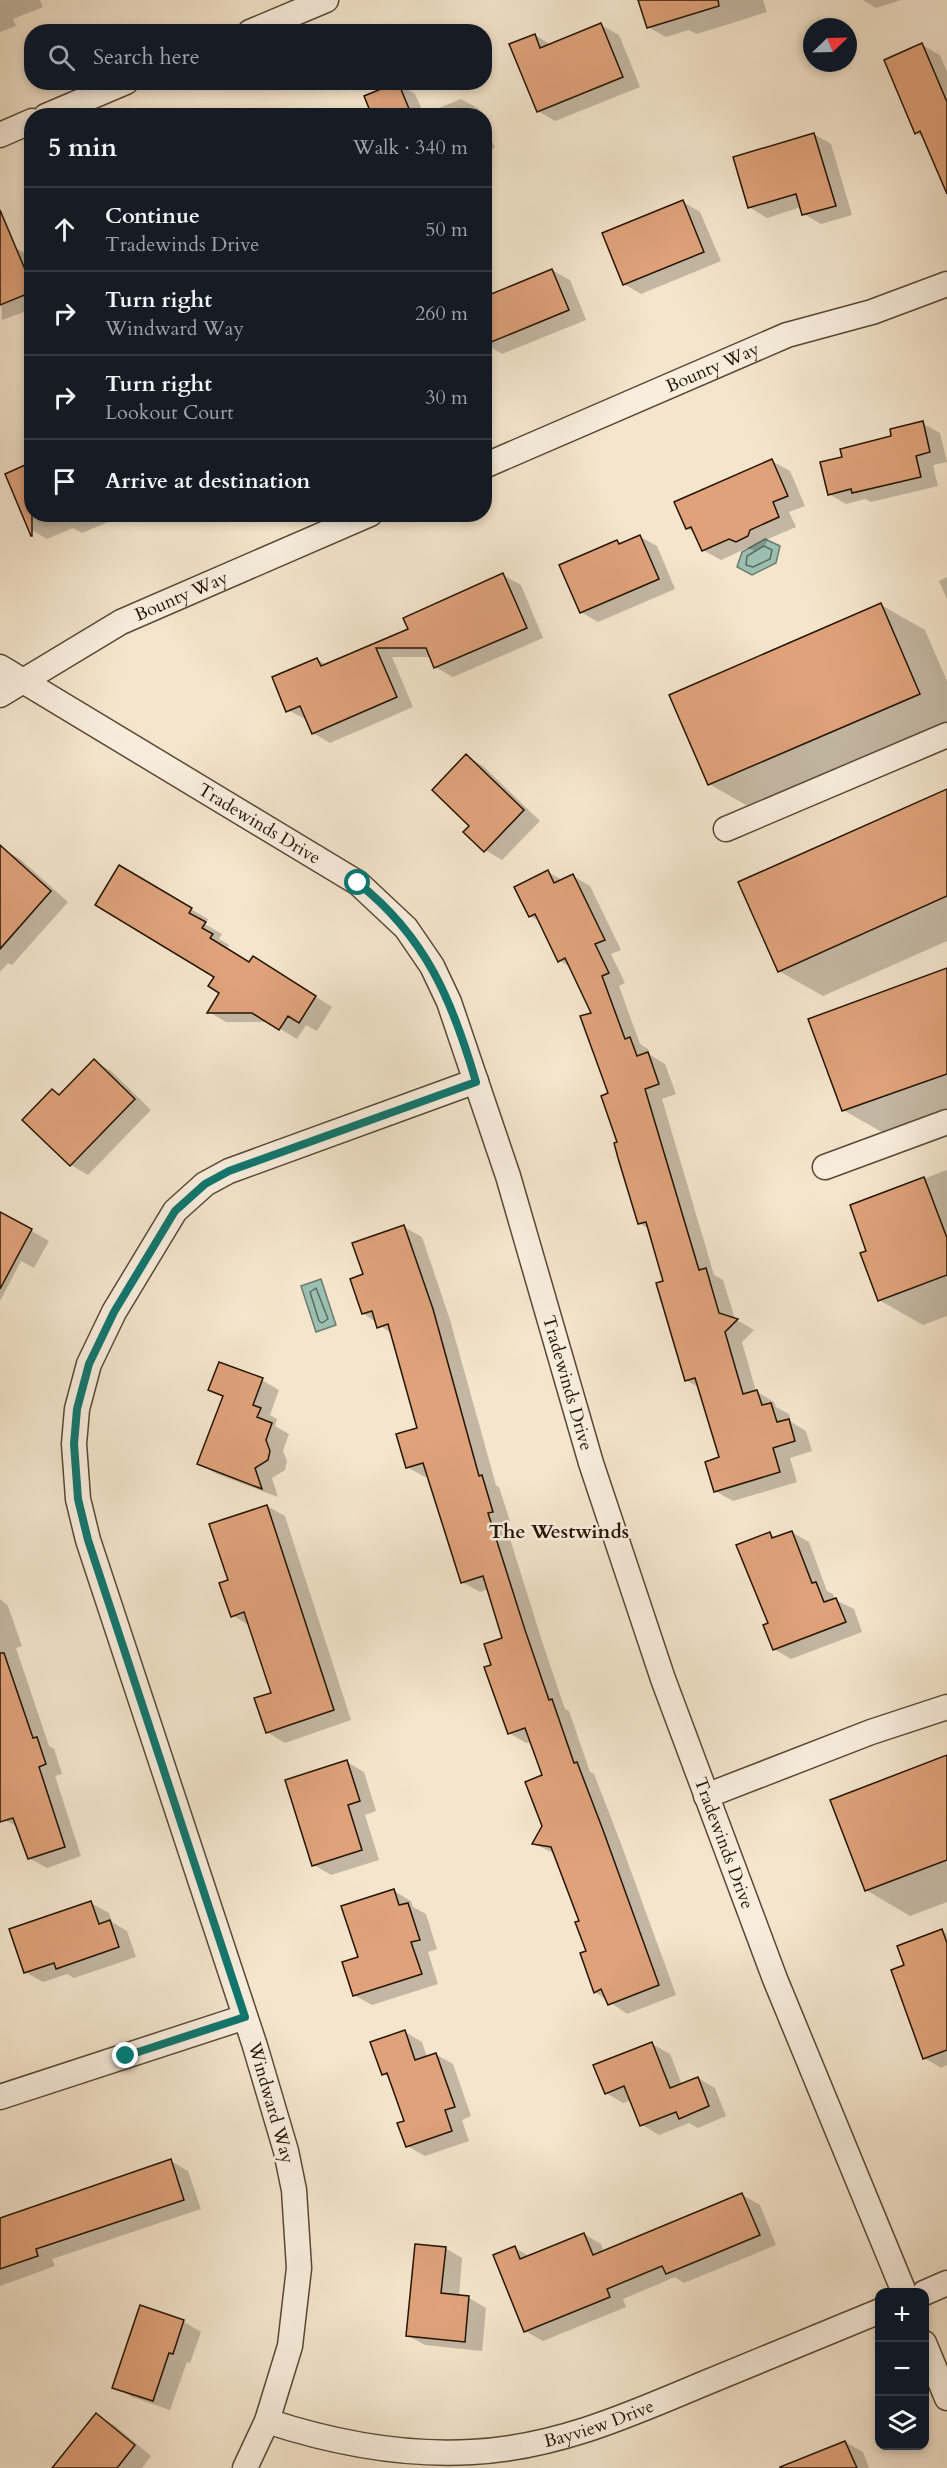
<!DOCTYPE html>
<meta charset="utf-8">
<style>
body{margin:0;font-family:Cardo,serif;background:#242831;color:#f1f3f6}
.controls{position:absolute;right:18px;bottom:18px;display:grid;overflow:hidden;border-radius:12px;box-shadow:0 3px 9px #0003}
.controls button{width:54px;height:54px;display:grid;place-items:center;padding:0;border:0;border-bottom:2px solid #363941;background:#171b24;color:#f1f3f6;font:30px sans-serif}
.compass{position:absolute;left:803px;top:18px;width:54px;height:54px;border-radius:50%;background:#171b24;box-shadow:0 3px 9px #0003;rotate:67deg}
.stop{position:absolute;width:18px;height:18px;margin:-14px;border:4px solid #0f766e;border-radius:50%;background:#fff}
.stop.end{background:#0f766e;border-color:#fff;box-shadow:0 2px 6px #0008}
.list{margin:0;padding:0;list-style:none}
h2{display:flex;justify-content:space-between;align-items:center;height:78px;margin:0;padding:0 24px;font-size:26px}
h2 small{font-size:20px;font-weight:400;color:#9ea1a6}
.list li{display:grid;grid-template-columns:39px 1fr auto;gap:18px;align-items:center;box-sizing:border-box;height:84px;padding:0 24px;border-top:2px solid #363941}
.list b{display:block;font-size:22px;white-space:nowrap}
.list p{margin:0;font-size:20px;white-space:nowrap;color:#9ea1a6}
.list em{font-size:20px;font-style:normal;color:#9ea1a6}
.icon{flex:none;width:33px;height:33px;fill:none;stroke:currentColor;stroke-width:2;stroke-linecap:round;stroke-linejoin:round}
.map{position:relative;flex:none;width:947px;height:2468px;overflow:hidden}
.search{position:absolute;background:#171b24;box-shadow:0 3px 9px #0003;left:24px;top:24px;width:468px;height:66px;display:flex;align-items:center;gap:15px;box-sizing:border-box;padding:0 21px;border-radius:24px;color:#9ea1a6;font-size:22px}
.panel{position:absolute;background:#171b24;box-shadow:0 3px 9px #0003;left:24px;top:108px;width:468px;height:414px;border-radius:24px}
.map>svg:first-child{display:block}
</style>
<div class="map">
<svg width="947" height="2468" viewBox="0 0 947 2468">
<rect width="100%" height="100%" fill="#f4e5cc"/>
<filter id="stains"><feTurbulence type="fractalNoise" baseFrequency=".00333" numOctaves="4"/><feColorMatrix values="0 0 0 0 .2 0 0 0 0 .09 0 0 0 0 .02 0 0 0 .5 -.17"/></filter>
<radialGradient id="worn" r=".72"><stop offset=".6" stop-color="#630" stop-opacity="0"/><stop offset="1" stop-color="#630" stop-opacity=".3"/></radialGradient>
<g fill="#9cbfb3" stroke="#6c7b6c" stroke-width="1.5">
<path d="M765,539l15,7 -4,17 -24,12 -15,-8 5,-15z"/>
<path d="M321,1279l15,46 -20,7 -15,-46z"/>
</g>
<g fill="#0003">
<path d="M0,0h40l3,7 -30,12 3,7 -16,6z"/>
<path d="M639,0h124l4,12 -70,22 -8,-4 -23,7 -18,-10z"/>
<path d="M863,0h38l-25,8z"/>
<path d="M601,25l18,10 21,52 -85,34 -17,-10 -3,-76 16,10z"/>
<path d="M922,45l18,10 7,17v94l-23,-29 -8,-4z"/>
<path d="M398,84l17,10 9,20 37,-15 18,10 3,7h-108z"/>
<path d="M484,122l11,26 -11,4z"/>
<path d="M814,134l17,10 21,71 -31,9 -17,-10 -3,-7 -34,11 -18,-11z"/>
<path d="M683,202l17,10 21,49 -80,33 -17,-10z"/>
<path d="M16,248l16,9v52l-30,11 -2,-66z"/>
<path d="M552,270l18,10 16,40 -84,34 -17,-10z"/>
<path d="M922,423l18,10 7,29 -14,3 5,21 -67,16 -6,-3 -19,5 -17,-10 14,-36z"/>
<path d="M772,461l18,10 15,35 -16,6 7,15 -28,12 -3,7 -10,5 -8,-3 -26,12 -18,-10 -8,-17 -8,-5z"/>
<path d="M32,514h95l-45,19 -9,-5 -26,11 -17,-10z"/>
<path d="M639,536l18,10 18,43 -77,33 -17,-10 36,-71 5,3z"/>
<path d="M503,575l18,10 22,53 -90,39 -18,-10 -4,-10h-39l21,50 -83,36 -17,-10 -6,-13 -19,-10 29,-51 10,6 83,-35z"/>
<path d="M947,577v22l-8,-18z"/>
<path d="M881,605l44,25 22,51v45l-194,83 -44,-25z"/>
<path d="M466,756l17,10 57,55 -38,39 -17,-10 -14,-24z"/>
<path d="M947,791v150l-124,55 -44,-25 -39,-89 165,-75 3,2z"/>
<path d="M3,849l17,10 48,43 -56,63 -4,-2 -8,9v-119z"/>
<path d="M119,867l89,52 -3,5 17,10 -3,5 10,6 -2,4 23,14 21,5 61,39 -15,24 -11,-6 -9,14 -28,-17h-43l-17,-10 12,-20 -5,-16z"/>
<path d="M548,872l14,8 11,-4 17,10 31,64 -10,4 14,29 -6,3 21,58 8,5 2,6 15,9 11,30 -14,5 52,176 9,5 12,39 19,11 -12,12 14,49 18,11 2,5 13,7 2,8 15,9 6,20 -22,7 7,24 -64,19 -18,-10 5,-33 -20,-70 -14,-8 -21,-98 -16,-53 -10,-6 -20,-80 -26,-130 -23,-46 -11,-7 -18,-38 -11,-6z"/>
<path d="M947,969v145l-60,21 -44,-25z"/>
<path d="M94,1061l17,10 40,39 -63,65 -17,-10 -18,-74 8,4z"/>
<path d="M947,1170v146l-24,9 -44,-25 -11,-48 -16,-46z"/>
<path d="M0,1213l49,28 -15,27 -13,-7 -21,40z"/>
<path d="M404,1227l18,10 28,83 46,165 3,2 11,34 -5,2 37,118 23,68 4,2 21,61 4,2 26,67 56,154 -49,19 -32,-22 -14,-71 -25,-67 -22,-10 10,-18v-50l-12,-34 -6,1 -17,-10 -16,-67 11,-27 -16,-50 -8,3 -18,-10 -33,-106 -4,1 -18,-10 12,-38 -27,-95 -29,-21 2,-38z"/>
<path d="M262,1380l17,10 -9,25 7,4 -2,7 14,8 -6,17 4,10 -2,9 -13,8 6,19 -61,-23 -18,-10 25,-67 -14,-8z"/>
<path d="M267,1506l18,10 66,204 -66,23 -18,-11 6,-38 -23,-68 -18,-11 -3,-34z"/>
<path d="M791,1532l18,10 18,49 6,3 2,6 19,9 8,23 -71,27 -17,-10 -4,-25 -1,-90 8,4z"/>
<path d="M0,1599l8,7 14,40 -6,2 33,98 5,3 8,25 -7,2 26,80 -34,12 -18,-10 -11,-31 -13,-7 -5,-12z"/>
<path d="M947,1757v145l-37,14 -44,-26z"/>
<path d="M347,1762l17,10 12,39 -11,4 14,45 -48,15 -17,-10z"/>
<path d="M394,1891l17,10 2,6 13,7 11,35 -9,3 10,32 -66,21 -18,-10 6,-37z"/>
<path d="M91,1903l18,10 3,9 15,9 9,26 -62,21 -7,-4 -24,8 -18,-10z"/>
<path d="M942,1931l5,3v131l-6,3 -17,-10 -18,-92z"/>
<path d="M405,2032l17,10 5,15 8,-3 18,10 18,52 -9,4 7,21 -44,15 -18,-10 -1,-24 -16,-44 -7,-4z"/>
<path d="M652,2044l18,10 12,31 16,-7 17,10 11,28 -28,12 -9,-5 -30,12 -18,-11 -10,-24 -8,3 -17,-10z"/>
<path d="M171,2161l17,10 13,38 -149,50 3,7 -55,20v-66z"/>
<path d="M742,2195l18,10 16,40 -92,38 -9,-6 -52,22 3,8 -83,34 -18,-10 -10,-83 14,8 55,-22 17,10 3,8z"/>
<path d="M445,2248l17,10 -3,39 10,1 17,10 -4,43 -57,-6 -18,-10z"/>
<path d="M141,2307l43,15 17,10 -11,31 -3,-1 -17,48 -38,-13 -18,-10z"/>
<path d="M96,2415l18,10 37,31 -9,12h-89z"/>
<path d="M845,2442l18,10 6,16h-74z"/>
</g>
<g fill="none" stroke-linecap="round" stroke-linejoin="round">
<g stroke="#606a5a" stroke-width="1.5">
<path d="M764,546l8,4 -2,9 -17,8 -7,-2 1,-9z"/>
<path d="M316,1288l12,31 -6,4 -3,-2 -9,-29z"/>
</g>
</g>
<g fill="#dfa27a" stroke="#241402" stroke-width="1.5">
<path d="M638,0h80l1,6 -72,22z"/>
<path d="M601,23l22,54 -86,35 -28,-68 26,-10 5,14z"/>
<path d="M922,43l25,59v92l-27,-63 -5,3 -31,-74z"/>
<path d="M398,82l14,34h-40l-8,-20z"/>
<path d="M814,133l22,73 -34,9 -6,-21 -48,14 -15,-51z"/>
<path d="M683,200l21,52 -81,33 -21,-52z"/>
<path d="M0,210l32,76v6l-32,13z"/>
<path d="M552,269l17,41 -85,35v-48z"/>
<path d="M923,421l7,31 -14,4 5,21 -69,16 -1,-4 -23,6 -8,-33 22,-5 -2,-8 51,-13 -1,-7z"/>
<path d="M772,459l16,37 -15,6 6,15 -29,13 -2,6 -12,6 -7,-3 -27,12 -11,-24 -5,2 -12,-27z"/>
<path d="M32,462v74h-1l-26,-62z"/>
<path d="M640,535l19,44 -79,34 -21,-48 58,-25 2,4z"/>
<path d="M503,573l24,55 -93,40 -8,-20h-50l21,49 -85,37 -12,-28 -14,6 -14,-35 45,-19 4,8 87,-37 -5,-11z"/>
<path d="M881,603l39,91 -212,91 -39,-90z"/>
<path d="M466,754l58,56 -40,42 -21,-20 6,-6 -37,-36z"/>
<path d="M947,789v107l-169,76 -40,-90z"/>
<path d="M0,845l51,46 -51,58z"/>
<path d="M119,865l73,43 -3,5 17,9 -4,6 11,6 -3,4 39,24 4,-6 63,40 -17,27 -11,-7 -9,14 -27,-17h-45l12,-20 -11,-7 6,-9 -119,-72z"/>
<path d="M548,870l6,13 19,-9 32,66 -10,4 14,29 -7,3 23,63 5,-2 7,19 11,-4 11,32 -14,5 54,181 7,-2 13,45 19,6 -13,13 18,62 14,-4 5,15 9,-2 6,19 12,-3 6,22 -22,7 7,24 -66,20 -9,-30 14,-5 -24,-79 -10,3 -29,-98 7,-2 -17,-59 -8,2 -20,-66 -4,-15 3,-1 -16,-46 7,-3 -28,-77 11,-3 -26,-55 -7,4 -23,-48 -6,3 -15,-30z"/>
<path d="M947,968v106l-105,37 -34,-92z"/>
<path d="M94,1059l41,40 -65,67 -48,-46 30,-31 7,6z"/>
<path d="M924,1177l23,61v37l-69,26 -18,-48 6,-2 -16,-46z"/>
<path d="M0,1212l32,17 -32,60z"/>
<path d="M404,1225l29,84 46,167 3,-1 11,37 -5,1 37,117 24,70 3,-1 22,64 3,-1 26,68 56,155 -51,20 -7,-16 -7,4 -14,-40 6,-2 -11,-29 4,-1 -28,-74 -19,-3 10,-18 -17,-44 17,-7 -17,-47 -17,6 -24,-67 7,-2 -7,-21 18,-6 -19,-62 -22,7 -38,-120 -17,5 -10,-34 21,-6 -29,-104 -11,4 -5,-17 -10,3 -12,-35 13,-5 -11,-31z"/>
<path d="M219,1362l44,16 -10,27 8,3 -4,9 15,6 -6,17 4,11 -2,9 -13,8 7,21 -65,-25 26,-68 -15,-6z"/>
<path d="M267,1505l67,205 -68,23 -12,-35 17,-5 -27,-81 -13,5 -12,-34 9,-3 -19,-56z"/>
<path d="M792,1531l20,52 4,-1 8,20 12,-4 10,24 -73,28 -10,-25 5,-2 -32,-78 34,-13 2,6z"/>
<path d="M0,1653h4l29,85 4,-1 9,27 -7,3 26,80 -37,12 -15,-41 -13,4z"/>
<path d="M947,1755v105l-82,31 -35,-91z"/>
<path d="M347,1760l13,41 -12,4 14,45 -50,16 -27,-86z"/>
<path d="M394,1889l5,16 9,-2 12,37 -9,2 11,32 -69,22 -11,-34 16,-5 -17,-51z"/>
<path d="M91,1901l8,23 11,-4 9,27 -63,22 -2,-6 -30,10 -15,-44z"/>
<path d="M942,1929l5,14v107l-24,9 -32,-89 13,-5 -7,-19z"/>
<path d="M405,2030l10,30 21,-7 19,54 -10,3 7,21 -46,16 -9,-24 7,-2 -17,-48 -5,2 -12,-33z"/>
<path d="M652,2042l18,46 28,-11 11,29 -30,13 -3,-7 -36,14 -16,-40 -19,8 -12,-29z"/>
<path d="M171,2159l13,41 -148,49 2,7 -38,13v-51z"/>
<path d="M742,2193l18,42 -94,39 -4,-8 -55,23 3,8 -86,35 -31,-77 22,-9 5,13 64,-26 9,22z"/>
<path d="M415,2244l31,3 -5,46 28,3 -4,46 -59,-6z"/>
<path d="M140,2305l44,15 -11,34 -4,-1 -16,48 -41,-13z"/>
<path d="M96,2413l39,32 -18,23h-65z"/>
<path d="M845,2441l12,27h-77v-1z"/>
</g>
<g fill="none" stroke-linecap="round" stroke-linejoin="round">
<g stroke="#584834" stroke-width="27">
<g id="minor">
<path d="M250,32l76,-32"/>
<path d="M46,116l80,-34"/>
<path d="M0,135l32,-14"/>
<path id="s1" d="M484,466l303,-131 85,-23 75,-28"/>
<path id="s2" d="M0,667l358,216 48,45 26,38 17,36 59,174 83,287 72,216 112,300 129,313"/>
<path id="s3" d="M0,695l121,-73 249,-108"/>
<path d="M726,829l221,-94"/>
<path d="M825,1167l122,-45"/>
<path d="M706,1796l165,-64 76,-25"/>
<path d="M0,2097l245,-80"/>
<path d="M924,2293l23,-10"/>
<path d="M924,2343l23,55"/>
<path id="s4" d="M267,2421c67,22 134,35 205,31 81,-4 153,-35 226,-66 61,-25 121,-50 182,-75"/>
<path d="M245,2468l22,-47 23,-75 9,-78 -5,-78 -8,-39 -31,-105 -167,-506 -10,-41 -4,-55 3,-35 12,-45 25,-52 61,-101 30,-27 24,-13 247,-90"/>
</g>
</g>
<use href="#minor" stroke="#f8eede" stroke-width="24"/>
</g>
<g fill="none" stroke-linecap="round" stroke-linejoin="round">
<path stroke="#0f766e" stroke-width="8" d="M126,2056l119,-39 -157,-477 -10,-41 -4,-55 3,-35 12,-45 25,-52 61,-101 30,-27 24,-13 247,-89c-24,-82 -50,-145 -118,-199"/>
</g>
<g text-anchor="middle" dominant-baseline="central" stroke-width="5" stroke-linejoin="round" paint-order="stroke">
<g font-size="18" fill="#241402" stroke="#f8eede">
<text stroke="none"><textPath href="#s1" startOffset="249">Bounty Way</textPath></text>
<text stroke="none"><textPath href="#s3" startOffset="207">Bounty Way</textPath></text>
<text stroke="none"><textPath href="#s2" startOffset="303">Tradewinds Drive</textPath></text>
<text stroke="none"><textPath href="#s2" startOffset="969">Tradewinds Drive</textPath></text>
<text stroke="none"><textPath href="#s2" startOffset="1455">Tradewinds Drive</textPath></text>
<text transform="translate(271 2103) rotate(74)">Windward Way</text>
<text stroke="none"><textPath href="#s4" startOffset="339">Bayview Drive</textPath></text>
</g>
<g font-size="20" font-weight="bold" fill="#241402" stroke="#f8eede">
<text x="559" y="1531">The Westwinds</text>
</g>
</g>
<rect width="100%" height="100%" filter="url(#stains)"/>
<rect width="100%" height="100%" fill="url(#worn)"/>
</svg>
<div class="controls">
<button>+</button>
<button>−</button>
<button><svg class="icon" aria-label="layers" viewBox="0 0 24 24"><path d="M12 4l9 5-9 5-9-5zM3 14l9 5 9-5"/></svg></button>
</div>
<svg class="compass" viewBox="-18 -18 36 36"><path d="M0-13l5 13h-10z" fill="#e53935"/><path d="M0 13l5-13h-10z" fill="#9ea1a6"/></svg>
<div class="stop" style="left:358px;top:883px"></div>
<div class="stop end" style="left:126px;top:2056px"></div>
<div class="search"><svg class="icon" aria-label="search" viewBox="0 0 24 24"><circle cx="10" cy="10" r="6"/><path d="M15 15l6 6"/></svg>Search here</div>
<section class="panel">
<h2>5 min<small>Walk · 340 m</small></h2>
<ul class="list">
<li><svg class="icon" aria-label="ahead" viewBox="0 0 24 24"><path d="M12 20V5M6 11l6-6 6 6"/></svg><div><b>Continue</b><p>Tradewinds Drive</p></div><em>50 m</em></li>
<li><svg class="icon" aria-label="right" viewBox="0 0 24 24"><path d="M7 20v-9h11M14 6l5 5-5 5"/></svg><div><b>Turn right</b><p>Windward Way</p></div><em>260 m</em></li>
<li><svg class="icon" aria-label="right" viewBox="0 0 24 24"><path d="M7 20v-9h11M14 6l5 5-5 5"/></svg><div><b>Turn right</b><p>Lookout Court</p></div><em>30 m</em></li>
<li><svg class="icon" aria-label="arrive" viewBox="0 0 24 24"><path d="M6 21V4h12l-3 4 3 4H6"/></svg><div><b>Arrive at destination</b></div></li>
</ul>
</section>
</div>
